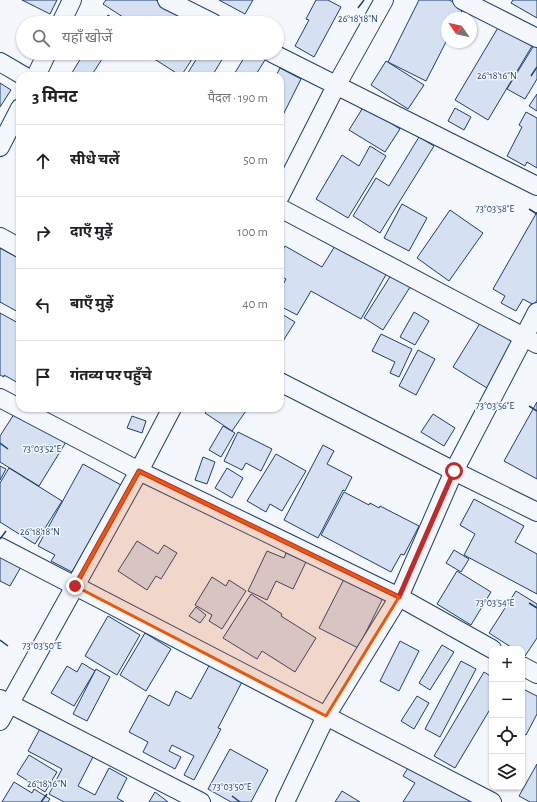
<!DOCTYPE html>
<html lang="hi">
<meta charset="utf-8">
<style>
body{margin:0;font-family:"Alegreya Sans","Noto Sans Devanagari",sans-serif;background:#f2f2f2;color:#202124}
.controls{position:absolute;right:12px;bottom:12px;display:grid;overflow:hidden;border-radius:8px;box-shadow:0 1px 3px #0004}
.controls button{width:36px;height:36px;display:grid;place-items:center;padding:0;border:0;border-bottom:1px solid #e0e0e0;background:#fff;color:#202124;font:20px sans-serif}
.compass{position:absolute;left:441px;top:12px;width:36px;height:36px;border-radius:50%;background:#fff;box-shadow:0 1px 3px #0004;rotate:304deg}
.stop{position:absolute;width:12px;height:12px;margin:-9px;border:3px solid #c62828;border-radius:50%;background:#fff}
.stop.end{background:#c62828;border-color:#fff;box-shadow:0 1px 4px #0008}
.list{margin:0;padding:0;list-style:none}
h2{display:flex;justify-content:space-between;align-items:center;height:52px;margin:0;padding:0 16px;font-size:17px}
h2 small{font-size:13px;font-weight:400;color:#757577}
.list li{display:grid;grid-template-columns:26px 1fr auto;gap:12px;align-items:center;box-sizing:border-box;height:72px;padding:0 16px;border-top:1px solid #e0e0e0}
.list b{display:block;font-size:15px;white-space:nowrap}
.list em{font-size:13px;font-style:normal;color:#757577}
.icon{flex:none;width:22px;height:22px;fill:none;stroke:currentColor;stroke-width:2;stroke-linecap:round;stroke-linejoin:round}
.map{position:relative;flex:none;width:537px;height:802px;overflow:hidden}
.search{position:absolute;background:#fff;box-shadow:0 1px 3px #0004;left:16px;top:16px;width:268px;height:44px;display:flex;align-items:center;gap:10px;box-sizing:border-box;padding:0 14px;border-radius:22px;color:#757577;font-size:15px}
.panel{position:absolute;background:#fff;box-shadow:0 1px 3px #0004;left:16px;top:72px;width:268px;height:340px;border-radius:12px}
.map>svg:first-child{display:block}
</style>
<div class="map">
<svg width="537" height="802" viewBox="0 0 537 802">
<rect width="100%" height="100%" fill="#f4f7fb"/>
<g fill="#d5e0f0" stroke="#1d3f73">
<path d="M22,0h35l-7,14z"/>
<path d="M106,0h50l35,23h-59l-29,-19z"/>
<path d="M219,0h34l-8,14z"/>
<path d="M316,0h12l13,7 -27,50 -19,-11 14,-26 -3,-1z"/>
<path d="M419,0h30l15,7 -6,11h-11v22l-21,41 -38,-19z"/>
<path d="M513,0h24v18l-26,-15z"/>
<path d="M108,15l13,8h-18z"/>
<path d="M499,26l33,20 -44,74 -33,-20z"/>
<path d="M536,42l1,1v36l-12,20 -18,-10z"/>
<path d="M84,53h22l-15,23h-21z"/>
<path d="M145,53h51l-15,23z"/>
<path d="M200,53h26l-14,23h-26z"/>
<path d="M247,53h8l10,7 -10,16h-22z"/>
<path d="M386,61l38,24 -16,24 -37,-24z"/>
<path d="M280,68l21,11 -21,42v-45h-4z"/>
<path d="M0,83l11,7 -11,17z"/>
<path d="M537,94v17l-8,-5z"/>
<path d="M364,106l36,23 -15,23 -36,-22z"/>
<path d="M455,108l16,9 -7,13 -16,-9z"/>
<path d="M526,112l11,6v50l-10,-6 -2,4 -18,-10 15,-29 -3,-2z"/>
<path d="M419,137l15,9 -54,87 -27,-17 23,-38 13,8z"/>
<path d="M370,146l16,10 -38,62 -32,-19 26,-44 17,11z"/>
<path d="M402,204l25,14 -18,33 -25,-13z"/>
<path d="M450,210l33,23 -34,48 -32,-23z"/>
<path d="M537,212v88l-3,5 -11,-6 -7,12 -15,-8 4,-7 -12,-7z"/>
<path d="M338,241l50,30 -27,48 -50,-28 -14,24 -17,-9v-16l6,-11 -6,-3v-21l5,-9 37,21z"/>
<path d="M0,248l20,11v5l-3,6 3,2v50l-4,-2 4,-7 -20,-11v1z"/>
<path d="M393,272l19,12 -29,46 -19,-12z"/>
<path d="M414,312l15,9 -14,24 -15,-8z"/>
<path d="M0,313l20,11v60l-16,-9v2l-4,-2z"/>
<path d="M280,313l15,9 -12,19 -3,-2z"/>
<path d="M482,320l34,21 -29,47 -34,-21z"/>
<path d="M381,334l31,15 -13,28 -9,-4 5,-11 -23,-11z"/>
<path d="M418,350l17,9 -19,36 -17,-9z"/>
<path d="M537,402v77l-33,-18z"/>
<path d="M209,408h39l-16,23 -27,-18z"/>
<path d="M16,411l50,31 -27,44 -39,-24v-26z"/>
<path d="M433,414l22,14 -11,18 -23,-14z"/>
<path d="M132,416l14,5 -4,12 -15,-5z"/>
<path d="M223,426l12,7 -14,24 -12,-7z"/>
<path d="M238,432l34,17 -11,22 -15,-8 -4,7 -18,-9z"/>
<path d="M323,445l11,6 -7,13 25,13 -7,14 -2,-1 -25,48 -34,-18z"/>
<path d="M276,454l30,17 -24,40 -12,-7 -4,8 -19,-11z"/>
<path d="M203,457l12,5 -8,22 -12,-4z"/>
<path d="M83,464l38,21 -49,87 -21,-11 4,-6 -17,-9z"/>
<path d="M0,466l6,3 -6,11z"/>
<path d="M9,468l53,33 -27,43 -35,-22v-39z"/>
<path d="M227,468l16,10 -11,20 -17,-10z"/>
<path d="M344,492l25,13 1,-2 9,5 1,-2 39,20 -15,29 -3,-1 -10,18 -70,-37z"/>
<path d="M474,499l50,27 -9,16 22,12v40l-73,-39 11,-21 -15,-9z"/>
<path d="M137,541l21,13 6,-9 13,8 -16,26 -5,-3 -9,14 -29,-19z"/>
<path d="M454,550l15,9 -8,13 -15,-9z"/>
<path d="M267,551l17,7 2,-5 20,9 -13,27 -17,-8 -9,19 -19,-9z"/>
<path d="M0,556l21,11 -11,19 -10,-5z"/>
<path d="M457,571l34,21 -20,33 -34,-21z"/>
<path d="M212,577l14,9 3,-6 17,11 -24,38 -13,-8 3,-6 -17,-10z"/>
<path d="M345,577l39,19 -26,52 -39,-20z"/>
<path d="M516,591l21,13v34l-12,18 -3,-2v-5h-8l-25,-16z"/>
<path d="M251,594l31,20 -1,2 35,22 -21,34 -33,-21 -5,8 -34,-21z"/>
<path d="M196,607l10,8 -6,8 -11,-7z"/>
<path d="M108,616l32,19 -23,40 -32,-19z"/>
<path d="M145,633l26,16 -25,42 -26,-16z"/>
<path d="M400,641l19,10 -20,40 -19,-10z"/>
<path d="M442,645l12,7 -24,38 -11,-7z"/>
<path d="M461,661l15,8 -36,68 -15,-8z"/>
<path d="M211,662l32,18 -25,48 3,1 -27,51 -10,-5 10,-19 -22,-11 -3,6 12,6 -6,12 -32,-17 5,-10 -19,-10 20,-37 20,11 7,-15 15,8z"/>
<path d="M82,663l13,8 -21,35 -23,-13 16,-27 10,6z"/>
<path d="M96,669l14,8 -23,44 -14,-7z"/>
<path d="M484,672l8,5v29l-37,62 -21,-12z"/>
<path d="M525,690l12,6v18l-11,21 -4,-2v-38z"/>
<path d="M417,696l12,7 -15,26 -13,-8z"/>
<path d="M42,725l53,28 -17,33 17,9 14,-27 18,10 -10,20 7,4h-60l-15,-8 13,-25 -34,-18z"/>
<path d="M230,749l38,21 -17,32h-20l-23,-13z"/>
<path d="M29,755l28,17 -12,20 -28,-18z"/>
<path d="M411,763l62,37 -2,2h-68l12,-19 -12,-7z"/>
<path d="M537,764v38h-7l-11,-6z"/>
<path d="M14,782l18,11 2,-4 16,10 -2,3h-46z"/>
<path d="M342,791l18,11h-25z"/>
<path d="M155,792l13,10h-19z"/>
</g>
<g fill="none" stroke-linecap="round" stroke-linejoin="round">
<g stroke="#1d3f73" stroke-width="20">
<g id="minor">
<path d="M167,0l46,23"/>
<path d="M462,0l75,38"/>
<path d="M61,23l11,-23"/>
<path d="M272,53l265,133"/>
<path d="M0,62l24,14"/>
<path d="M36,76l11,-23"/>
<path d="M0,147l20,-39"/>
<path d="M280,196l56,-110 48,-86"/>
<path d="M280,208l257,136"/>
<path d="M0,237l20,11"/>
<path d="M280,382l174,89 83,41"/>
<path d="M0,398l139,73 260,126 93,52"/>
<path d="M0,547l492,255"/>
<path d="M522,666l15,8"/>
<path d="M0,699l201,103"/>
<path d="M0,721l139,-250 33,-63"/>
<path d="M285,802l41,-86 73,-119 55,-126 83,-159"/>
</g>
</g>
<use href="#minor" stroke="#f4f7fb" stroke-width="18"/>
</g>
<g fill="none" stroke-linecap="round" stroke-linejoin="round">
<path stroke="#c62828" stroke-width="5" d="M75,586l64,-115 260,126 55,-126"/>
</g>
<path fill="#e8590c" fill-opacity="0.2" stroke="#e8590c" stroke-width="3" stroke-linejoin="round" d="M139,471l260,126 -73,119 -251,-130z"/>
<path fill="none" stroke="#1d3f73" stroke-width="1.5" d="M358,8l6,-8M531,76l6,-9M529,209l8,5M529,406l8,5M0,443l8,6M0,539l6,-8M529,603l8,5M0,640l8,6M232,796l8,6M41,802l6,-8"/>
<g font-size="10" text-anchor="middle" fill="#1d3f73" stroke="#f4f7fb" stroke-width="3" stroke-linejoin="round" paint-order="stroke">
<text x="358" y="22">26°18'18"N</text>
<text x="497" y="79">26°18'16"N</text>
<text x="495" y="212">73°03'58"E</text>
<text x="495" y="409">73°03'56"E</text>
<text x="42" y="452">73°03'52"E</text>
<text x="40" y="535">26°18'18"N</text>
<text x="495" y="606">73°03'54"E</text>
<text x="42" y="649">73°03'50"E</text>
<text x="47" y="787">26°18'16"N</text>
<text x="232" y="790">73°03'50"E</text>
</g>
</svg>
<div class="controls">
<button>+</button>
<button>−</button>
<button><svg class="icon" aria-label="locate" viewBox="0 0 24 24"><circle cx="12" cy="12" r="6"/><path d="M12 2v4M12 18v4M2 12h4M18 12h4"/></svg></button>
<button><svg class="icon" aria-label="layers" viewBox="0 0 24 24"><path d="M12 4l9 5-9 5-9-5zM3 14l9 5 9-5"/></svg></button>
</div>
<svg class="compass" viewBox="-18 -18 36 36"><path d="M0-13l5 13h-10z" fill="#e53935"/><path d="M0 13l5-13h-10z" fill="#757577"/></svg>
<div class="stop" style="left:454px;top:471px"></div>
<div class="stop end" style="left:75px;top:586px"></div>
<div class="search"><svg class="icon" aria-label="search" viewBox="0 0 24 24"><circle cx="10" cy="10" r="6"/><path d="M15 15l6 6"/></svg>यहाँ खोजें</div>
<section class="panel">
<h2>3 मिनट<small>पैदल · 190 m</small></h2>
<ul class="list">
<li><svg class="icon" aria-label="ahead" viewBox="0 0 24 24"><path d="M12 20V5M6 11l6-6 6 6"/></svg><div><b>सीधे चलें</b></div><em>50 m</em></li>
<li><svg class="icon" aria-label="right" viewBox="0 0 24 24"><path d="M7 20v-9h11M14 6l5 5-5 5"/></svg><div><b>दाएँ मुड़ें</b></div><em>100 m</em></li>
<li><svg class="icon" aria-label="left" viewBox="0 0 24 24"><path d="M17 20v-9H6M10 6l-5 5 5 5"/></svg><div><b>बाएँ मुड़ें</b></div><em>40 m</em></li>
<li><svg class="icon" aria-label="arrive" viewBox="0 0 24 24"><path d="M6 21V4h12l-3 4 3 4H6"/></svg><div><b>गंतव्य पर पहुँचे</b></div></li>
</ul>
</section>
</div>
